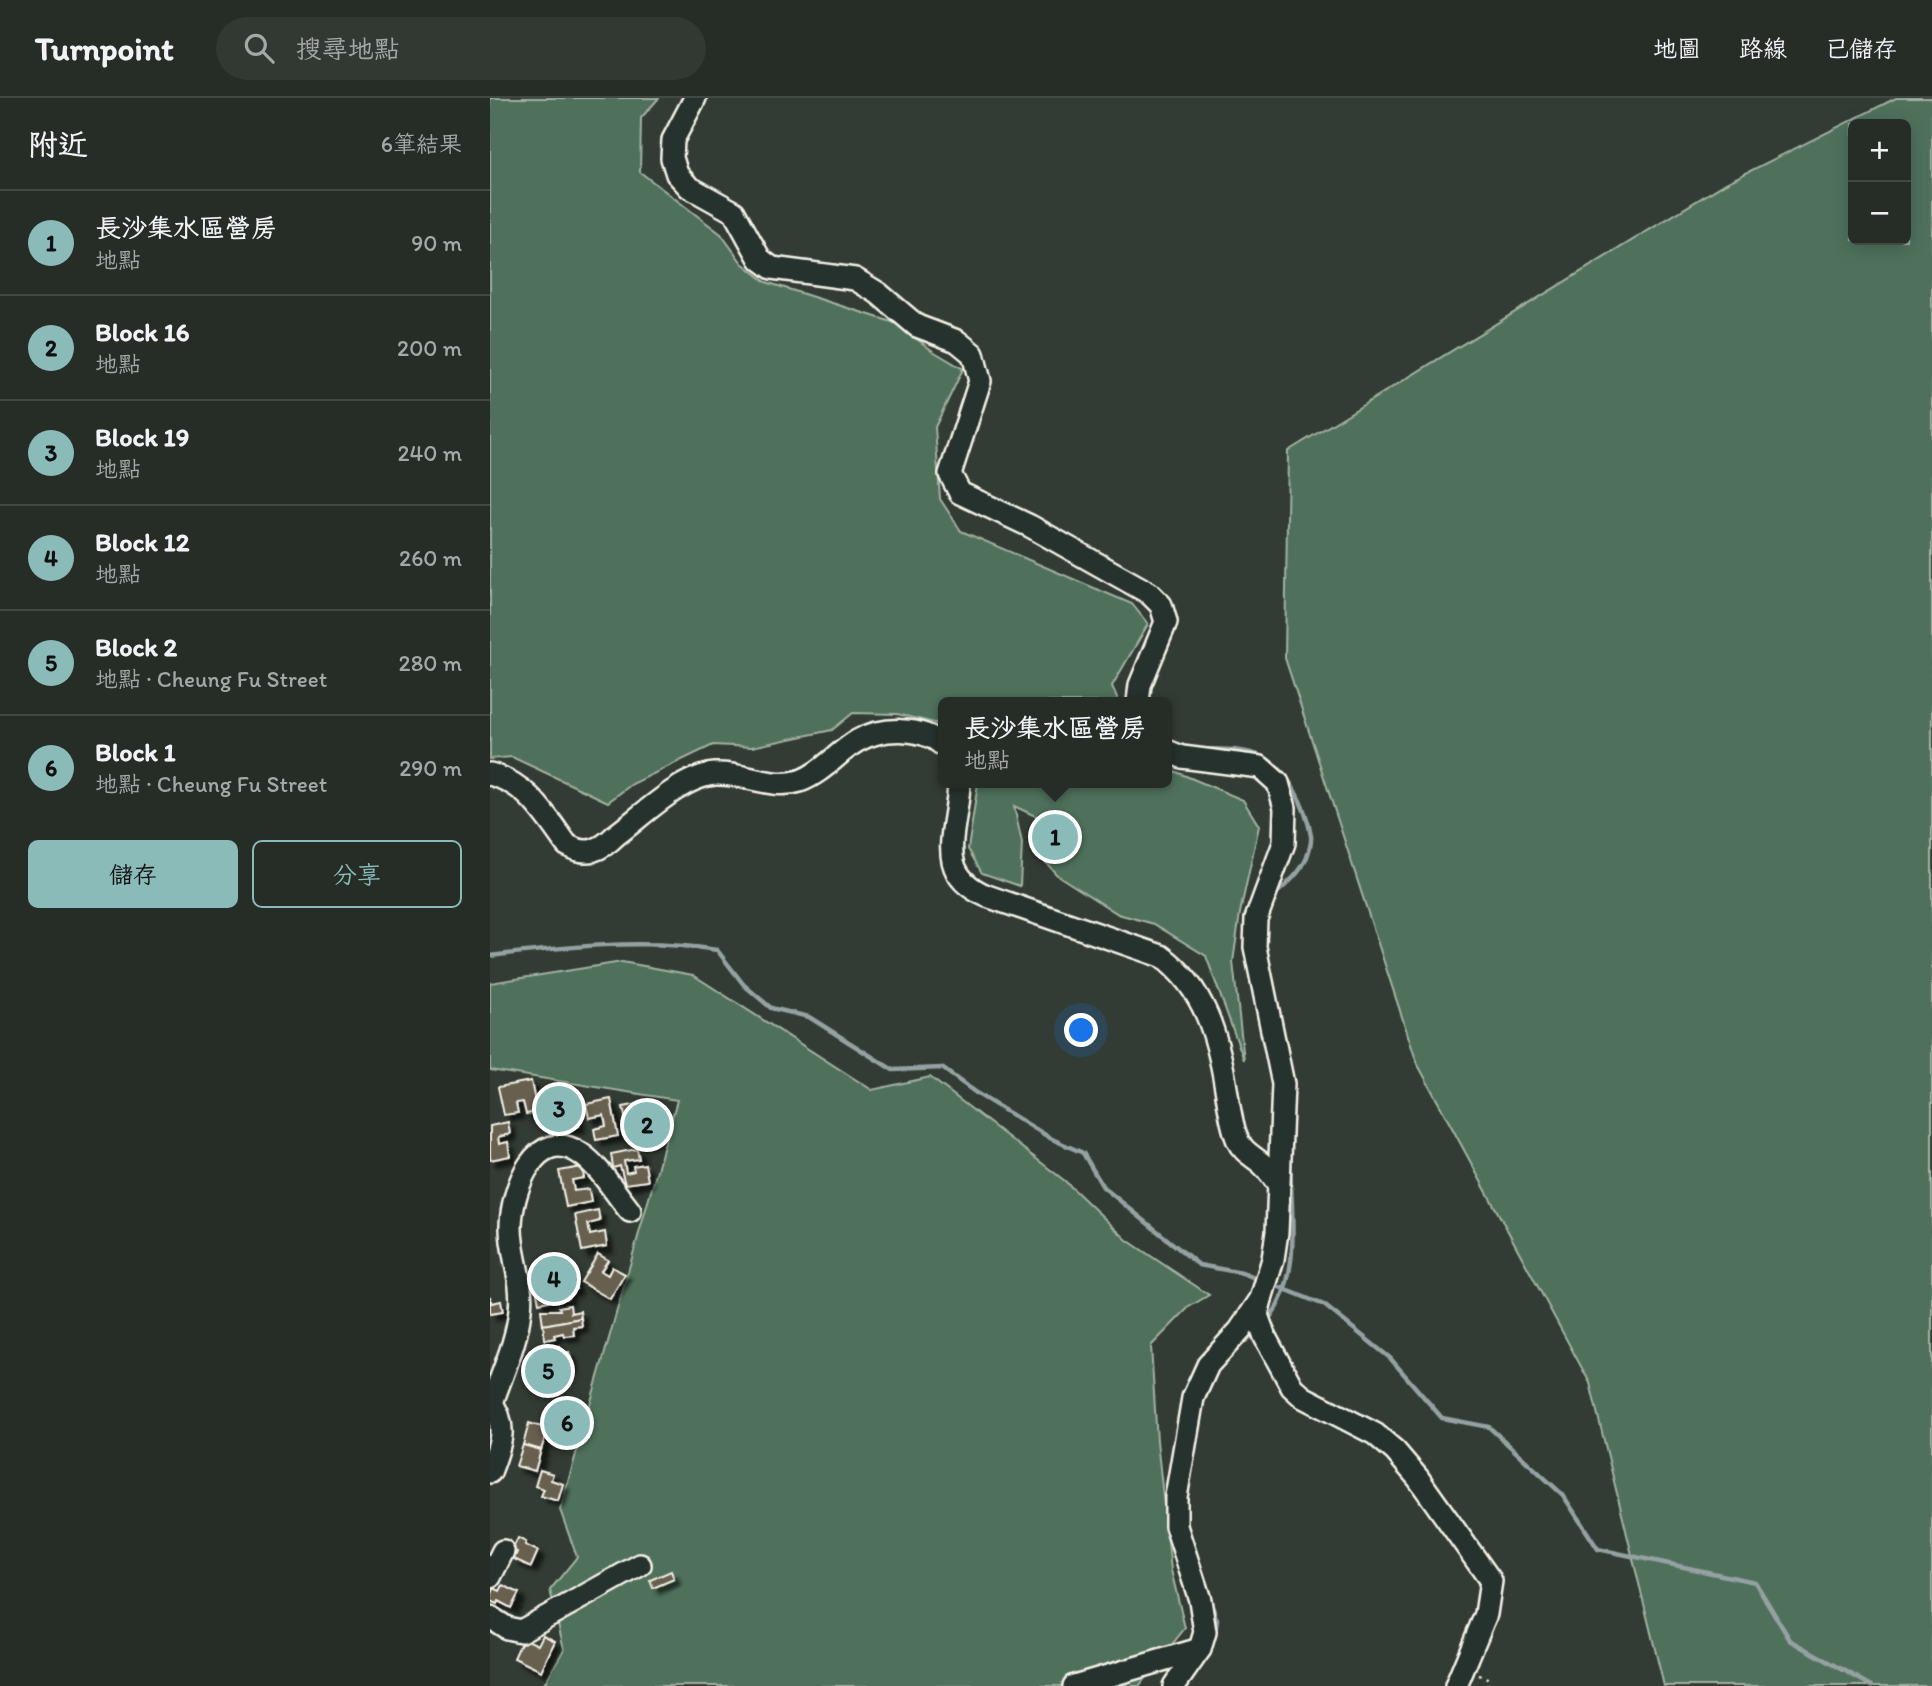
<!DOCTYPE html>
<html lang="zh-TW">
<meta charset="utf-8">
<style>
body{margin:0;font-family:Itim,"LXGW WenKai TC",sans-serif;background:#323933;color:#f1f3f6}
.controls{position:absolute;right:21px;top:21px;display:grid;overflow:hidden;border-radius:10px;box-shadow:0 4px 18px #0003}
.controls button{width:63px;height:63px;display:grid;place-items:center;padding:0;border:0;border-bottom:2px solid #424944;background:#262d27;color:#f1f3f6;font:35px sans-serif}
.you{position:absolute;left:592px;top:933px;width:24px;height:24px;margin:-18px;border:5px solid #fff;border-radius:50%;background:#1a73e8;box-shadow:0 0 0 10px #1a73e833}
.badge{display:grid;place-items:center;width:46px;height:46px;border-radius:50%;background:#8bbbb9;color:#111;font-size:23px;font-weight:700}
.pin{position:absolute;translate:-50% -50%;border:4px solid #fff;box-shadow:0 2px 7px #0006}
.popup{position:absolute;left:448px;top:599px;width:234px;height:91px;box-sizing:border-box;display:grid;place-content:center;border-radius:10px;background:#262d27;filter:drop-shadow(0 2px 5px #0005);font-size:23px;white-space:nowrap;color:#a4a8a7}
.popup b{font-size:26px;color:#f1f3f6}
.popup::after{content:'';position:absolute;left:50%;top:100%;margin-left:-14px;border:14px solid transparent;border-top-color:#262d27}
.list{margin:0;padding:0;list-style:none}
h2{display:flex;justify-content:space-between;align-items:center;height:91px;margin:0;padding:0 28px;font-size:30px}
h2 small{font-size:23px;font-weight:400;color:#a4a8a7}
.list li{display:grid;grid-template-columns:46px 1fr auto;gap:21px;align-items:center;box-sizing:border-box;height:105px;padding:0 28px;border-top:2px solid #424944}
.list b{display:block;font-size:26px;white-space:nowrap}
.list p{margin:0;font-size:23px;white-space:nowrap;color:#a4a8a7}
.list em{font-size:23px;font-style:normal;color:#a4a8a7}
.actions{display:flex;gap:14px;padding:21px 28px}
.actions a{flex:1;padding:16px 0;border:2px solid #8bbbb9;border-radius:10px;text-align:center;font-size:24px;color:#8bbbb9}
.actions .main{background:#8bbbb9;color:#111}
.icon{flex:none;width:38px;height:38px;fill:none;stroke:currentColor;stroke-width:2;stroke-linecap:round;stroke-linejoin:round}
.map{position:relative;flex:none;width:1442px;height:1588px;overflow:hidden}
header{display:flex;align-items:center;gap:42px;box-sizing:border-box;height:98px;padding:0 35px;background:#262d27;border-bottom:2px solid #424944}
header strong{font-size:33px}
nav{display:flex;gap:38px;margin-inline-start:auto;font-size:24px}
.search{width:490px;height:63px;background:#323933;display:flex;align-items:center;gap:18px;box-sizing:border-box;padding:0 24px;border-radius:38px;color:#a4a8a7;font-size:26px}
main{display:flex}
aside{flex:1;background:#262d27}
.map>svg:first-child{display:block}
</style>
<header>
<strong>Turnpoint</strong>
<div class="search"><svg class="icon" aria-label="search" viewBox="0 0 24 24"><circle cx="10" cy="10" r="6"/><path d="M15 15l6 6"/></svg>搜尋地點</div>
<nav><a>地圖</a><a>路線</a><a>已儲存</a></nav>
</header>
<main>
<aside>
<h2>附近<small>6筆結果</small></h2>
<ul class="list">
<li><span class="badge">1</span><div><b>長沙集水區營房</b><p>地點</p></div><em>90 m</em></li>
<li><span class="badge">2</span><div><b>Block 16</b><p>地點</p></div><em>200 m</em></li>
<li><span class="badge">3</span><div><b>Block 19</b><p>地點</p></div><em>240 m</em></li>
<li><span class="badge">4</span><div><b>Block 12</b><p>地點</p></div><em>260 m</em></li>
<li><span class="badge">5</span><div><b>Block 2</b><p>地點 · Cheung Fu Street</p></div><em>280 m</em></li>
<li><span class="badge">6</span><div><b>Block 1</b><p>地點 · Cheung Fu Street</p></div><em>290 m</em></li>
</ul>
<div class="actions"><a class="main">儲存</a><a>分享</a></div>
</aside>
<div class="map">
<svg width="1442" height="1588" viewBox="0 0 1442 1588">
<defs>
<filter id="shadow"><feDropShadow dx="6" dy="6" stdDeviation="2" flood-color="#0009"/></filter>
</defs>
<rect width="100%" height="100%" fill="#333c34"/>
<filter id="ink" filterUnits="userSpaceOnUse"><feTurbulence type="fractalNoise" baseFrequency=".0143" numOctaves="2"/><feDisplacementMap in="SourceGraphic" scale="14" xChannelSelector="R" yChannelSelector="G"/><feConvolveMatrix kernelMatrix="1 2 1 2 8 2 1 2 1" color-interpolation-filters="sRGB"/></filter>
<g filter="url(#ink)">
<g fill="#4f715b" stroke="#a2b1a2" stroke-width="2" fill-rule="evenodd">
<path d="M0,0h169l-18,20 -1,54 81,62 21,29 24,19 129,41 38,28 30,18 -28,58 5,72 21,32 171,73 16,20 -36,62 7,16h-176v23l-46,-11 -44,-1 -21,17 -80,17 -39,-2 -81,39 -24,18 -96,-45 -22,2z"/>
<path d="M1406,0h36v1588h-268l-74,-303 -173,-320 -132,-405 3,-207 438,-268zM1416,26v116h-53v-116z"/>
<path d="M677,670l76,32 16,26 -19,87 -7,49 11,98 -38,-104 -52,-32 -36,-10 -61,-39 -15,-17 13,-25 -13,-14 -28,-13 8,37 -2,43 -38,-13 -14,-24 10,-66h189z"/>
<path d="M132,864l71,13 179,115 58,-13 135,104 62,59 82,55 -20,12 -38,39 6,95 14,129 14,58 -46,58h-596l21,-37 -14,-59 27,-33 -17,-47 117,-410 -187,-30v-87z"/>
</g>
<g fill="none" stroke-linecap="round" stroke-linejoin="round">
<g stroke="#95a1a2" stroke-width="4.5">
<path d="M709,651c22,1 44,-1 64,8 25,11 44,53 48,79 1,6 -2,15 -4,21 -6,16 -22,29 -35,40"/>
<path d="M0,858c73,-9 154,-18 227,-6l27,35 27,23 38,9 84,53 49,-2 34,25 76,46 31,14 20,34 96,78 43,8 18,7"/>
<path d="M793,934l4,22"/>
<path d="M782,1186l52,21 66,53 52,60 47,9 74,68 35,54 157,33 35,58 82,46"/>
<path d="M777,1223c36,-42 24,-108 23,-160"/>
<path d="M748,1249l18,-15"/>
<path d="M719,1500l8,22 -2,13"/>
<path d="M697,1588l19,-28"/>
</g>
</g>
<g fill="#67604f" stroke="#f4f1e8" stroke-width="2" filter="url(#shadow)">
<path d="M568,724l8,24 -15,6 -8,-24z"/>
<path d="M41,983l6,31 -11,2 -3,-12 -7,1 2,10 -14,2 -6,-28z"/>
<path d="M83,997l6,31 -12,3 -2,-12 -7,1 2,9 -14,3 -6,-28z"/>
<path d="M121,1001l7,37 -22,4 -2,-11 12,-3 -2,-11 -15,3 -3,-14z"/>
<path d="M158,1004l7,36 -23,4 -2,-11 13,-2 -2,-11 -15,3 -3,-14z"/>
<path d="M18,1024l2,12 -12,3 1,7 9,-2 2,14 -20,4v-34z"/>
<path d="M147,1051l2,10 -15,2 2,12 8,-2 -1,-5 12,-2 3,17 -23,3 -5,-18 -7,2 -2,-14z"/>
<path d="M92,1069l2,11 -12,2 2,11 15,-2 2,13 -25,5 -7,-36z"/>
<path d="M108,1112l2,11 -12,3 2,11 15,-3 2,14 -25,5 -7,-36z"/>
<path d="M108,1156l10,6 -7,11 7,4 4,-8 13,7 -15,25 -29,-17z"/>
<path d="M73,1170l1,8 9,-1 1,7 -38,6 -2,-15 10,-1v3l9,-1 -1,-4z"/>
<path d="M84,1184l2,7 -9,1 1,8 -11,2v-4l-9,2v3l-9,2 -3,-15z"/>
<path d="M0,1198l2,7 9,-2 2,11 -13,2z"/>
<path d="M80,1207l1,8 9,-2 1,7 -38,7 -2,-15h19l-1,-3z"/>
<path d="M91,1220l1,8 -9,1 1,8 -10,1 -1,-3 -9,2 1,3 -10,2 -2,-15z"/>
<path d="M69,1248l2,8 8,-2 2,7 -39,7 -2,-15 10,-2v4l9,-2v-3z"/>
<path d="M81,1261l1,7 -9,2 1,7 -11,2v-3l-9,1v4l-9,1 -3,-14z"/>
<path d="M77,1312l16,5 -5,17 -12,-3 -2,6 -13,-4 5,-17 9,3z"/>
<path d="M39,1325l19,6 -7,21 -18,-5z"/>
<path d="M33,1347l18,5 -6,21 -19,-5z"/>
<path d="M50,1372l13,4 -2,6 12,4 -5,17 -17,-5 3,-7 -9,-3z"/>
<path d="M28,1440l8,4 -1,3 13,6 -7,16 -17,-8 3,-7 -5,-2z"/>
<path d="M181,1473l3,8 -21,9 -3,-8z"/>
<path d="M13,1487l16,8 -8,15 -13,-7 -1,3 -7,-3 4,-13 6,3z"/>
<path d="M53,1537l12,6 -14,30 -27,-13 9,-20 15,7z"/>
</g>
<g fill="none" stroke-linecap="round" stroke-linejoin="round">
<g stroke="#f4f1e8" stroke-width="26">
<g id="minor">
<path d="M205,0l-22,42 -1,18 5,16 12,13 45,25 26,47 12,9 83,11 23,14 39,33 40,15 16,13 7,27 -30,93 10,19 70,33 119,67 12,12 5,17 -26,63 -2,17"/>
<path d="M677,653l15,6 78,10 18,16 7,25 -1,35 -28,76 -1,28 28,137 -6,148 -4,27 -12,40 -21,31 -32,35 -15,33 -17,99v29l24,74 5,32 -5,17 -26,37"/>
<path d="M0,676c38,10 55,41 77,71 20,12 34,5 49,-10 26,-19 66,-59 99,-61 29,-2 56,16 85,7 22,-8 37,-28 57,-40 25,-14 64,-15 86,4"/>
<path d="M469,685c-1,46 -28,90 28,113l174,60c44,32 57,82 65,132 3,18 5,37 12,53 5,11 15,15 23,22 7,6 12,14 17,21"/>
<path d="M771,1201l-4,16 8,22 27,50 11,10 72,37 20,17 23,27 73,103 -5,33 -30,72"/>
<path d="M0,1303c19,24 10,45 0,71"/>
<path d="M2,1305c10,-30 25,-61 28,-93 4,-31 -10,-56 -9,-85 1,-34 24,-102 70,-71 19,13 34,39 49,57"/>
<path d="M0,1479l13,-26"/>
<path d="M0,1519l17,11 14,3 119,-66"/>
<path d="M584,1588l126,-37"/>
</g>
</g>
<path stroke="#f4f1e8" stroke-width="2.5" stroke-dasharray="2 5" stroke-linecap="butt" d="M989,1577l8,3 2,8"/>
<use href="#minor" stroke="#26332d" stroke-width="21"/>
</g>
</g>
</svg>
<div class="controls">
<button>+</button>
<button>−</button>
</div>
<div class="you"></div>
<div class="pin badge" style="left:565px;top:739px">1</div>
<div class="popup"><b>長沙集水區營房</b>地點</div>
<div class="pin badge" style="left:157px;top:1027px">2</div>
<div class="pin badge" style="left:69px;top:1011px">3</div>
<div class="pin badge" style="left:64px;top:1181px">4</div>
<div class="pin badge" style="left:58px;top:1273px">5</div>
<div class="pin badge" style="left:77px;top:1325px">6</div>
</div>
</main>
